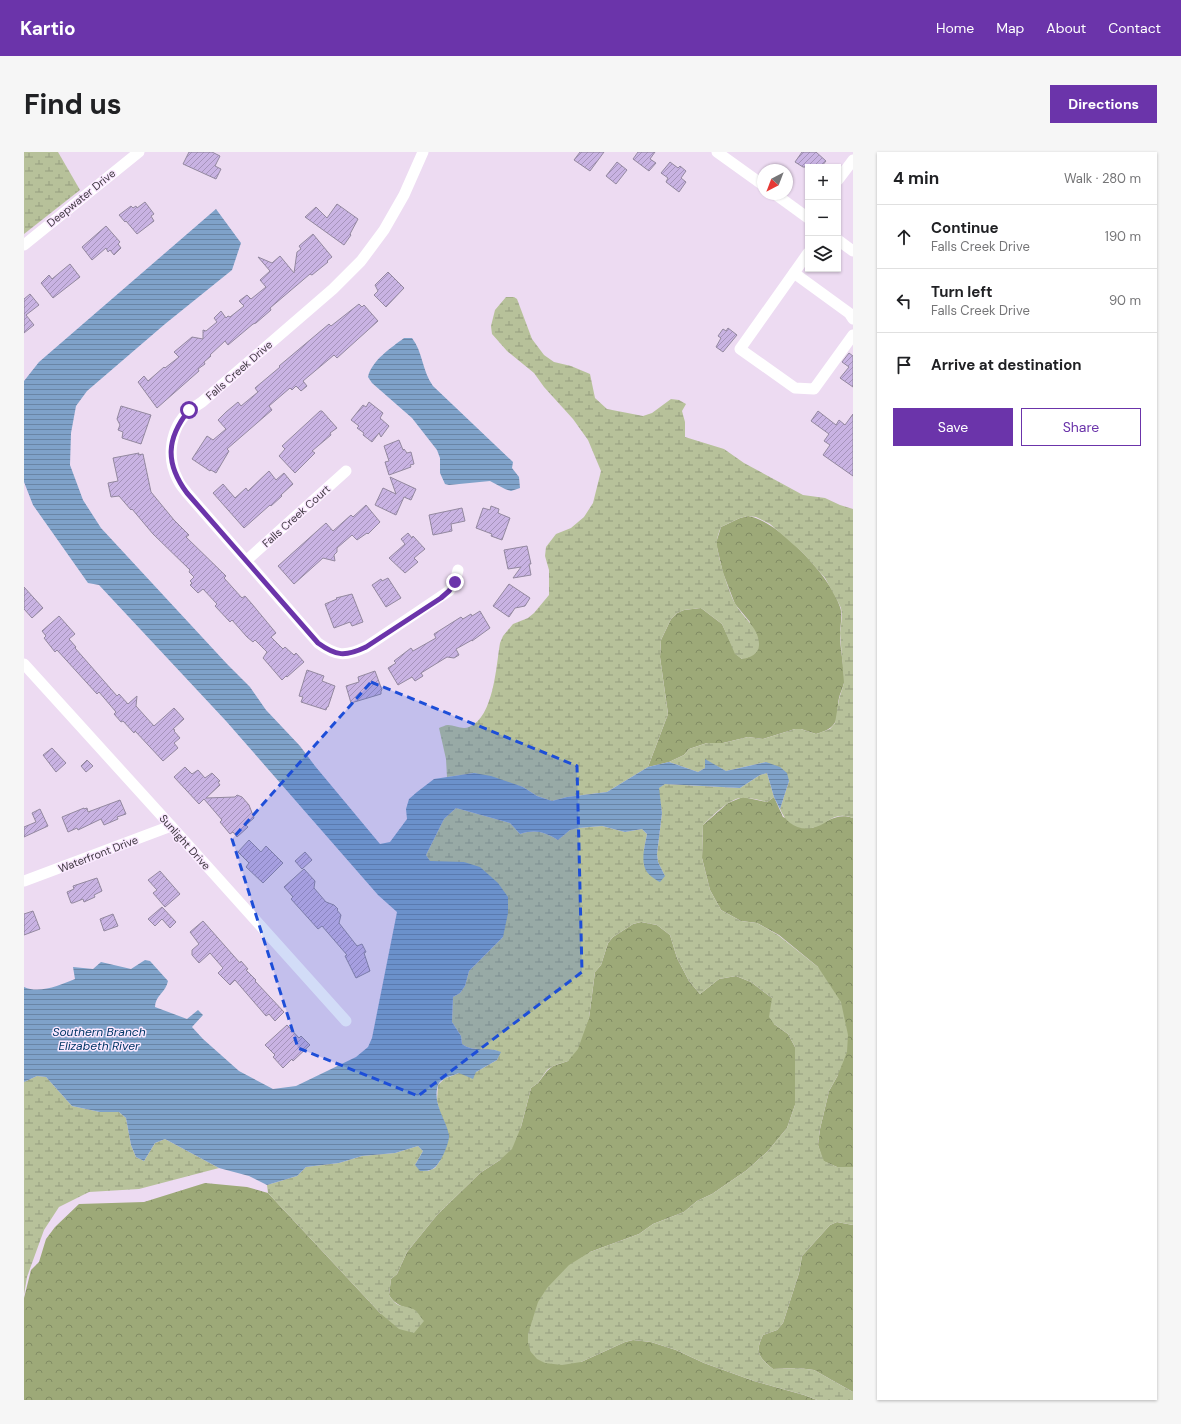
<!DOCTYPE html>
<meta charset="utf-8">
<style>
body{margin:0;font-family:"DM Sans",sans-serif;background:#f6f6f6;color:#202124}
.controls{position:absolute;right:12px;top:12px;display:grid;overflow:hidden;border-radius:0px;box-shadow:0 1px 3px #0004}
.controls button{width:36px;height:36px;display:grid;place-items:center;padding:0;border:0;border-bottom:1px solid #e0e0e0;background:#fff;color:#202124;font:20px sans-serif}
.compass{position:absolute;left:733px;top:12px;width:36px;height:36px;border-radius:50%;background:#fff;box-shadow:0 1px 3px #0004;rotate:222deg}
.stop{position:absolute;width:12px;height:12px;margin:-9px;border:3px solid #6b34aa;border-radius:50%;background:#fff}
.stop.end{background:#6b34aa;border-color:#fff;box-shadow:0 1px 4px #0008}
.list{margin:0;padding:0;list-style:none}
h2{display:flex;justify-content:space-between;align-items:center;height:52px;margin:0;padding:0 16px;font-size:17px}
h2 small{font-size:13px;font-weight:400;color:#757577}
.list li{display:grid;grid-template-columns:26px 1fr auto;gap:12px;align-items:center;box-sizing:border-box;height:64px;padding:0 16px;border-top:1px solid #e0e0e0}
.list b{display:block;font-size:15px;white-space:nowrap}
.list p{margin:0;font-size:13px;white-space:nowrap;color:#757577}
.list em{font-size:13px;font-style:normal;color:#757577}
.actions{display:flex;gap:8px;padding:12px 16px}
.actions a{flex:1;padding:9px 0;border:1px solid #6b34aa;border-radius:0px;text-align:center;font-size:14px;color:#6b34aa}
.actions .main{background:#6b34aa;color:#fff}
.icon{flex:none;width:22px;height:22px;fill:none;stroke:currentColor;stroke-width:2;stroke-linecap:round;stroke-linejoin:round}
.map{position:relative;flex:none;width:829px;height:1248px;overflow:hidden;border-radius:0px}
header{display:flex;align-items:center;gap:24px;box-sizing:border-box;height:56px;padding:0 20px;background:#6b34aa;color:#fff}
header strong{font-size:19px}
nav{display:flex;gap:22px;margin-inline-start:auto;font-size:14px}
.intro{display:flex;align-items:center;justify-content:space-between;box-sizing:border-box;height:96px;padding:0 24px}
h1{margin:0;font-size:28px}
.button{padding:10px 18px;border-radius:0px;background:#6b34aa;color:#fff;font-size:14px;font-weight:700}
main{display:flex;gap:24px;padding:0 24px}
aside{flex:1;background:#fff;border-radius:0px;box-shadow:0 1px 3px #0004}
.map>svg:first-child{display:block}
</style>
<header>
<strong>Kartio</strong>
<nav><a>Home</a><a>Map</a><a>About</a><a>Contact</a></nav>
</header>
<div class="intro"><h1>Find us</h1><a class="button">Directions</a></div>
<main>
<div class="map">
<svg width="829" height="1248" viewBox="0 0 829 1248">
<defs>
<pattern id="forest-crowns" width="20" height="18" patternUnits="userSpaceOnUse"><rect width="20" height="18" fill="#9da978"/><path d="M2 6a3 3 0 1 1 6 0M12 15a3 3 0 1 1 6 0" fill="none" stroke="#818b64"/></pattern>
<pattern id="wetland-marsh" width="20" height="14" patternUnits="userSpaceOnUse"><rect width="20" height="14" fill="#b7c19a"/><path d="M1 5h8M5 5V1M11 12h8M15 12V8" fill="none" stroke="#969e7f"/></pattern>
<pattern id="water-rules" width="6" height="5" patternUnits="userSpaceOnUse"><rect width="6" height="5" fill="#7fa2c9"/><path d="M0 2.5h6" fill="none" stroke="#6985a5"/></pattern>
<pattern id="building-hatch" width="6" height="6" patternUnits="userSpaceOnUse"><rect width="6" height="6" fill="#c9b3e3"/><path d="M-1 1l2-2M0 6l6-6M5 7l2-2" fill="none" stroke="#a593ba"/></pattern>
</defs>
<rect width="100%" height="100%" fill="#eddbf2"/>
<g fill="url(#forest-crowns)">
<path d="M724,364c30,4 84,62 92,91 3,9 0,18 0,28 0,14 5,35 4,48 -1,5 -4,10 -5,15 -2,7 0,20 -5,26 -4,6 -12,8 -18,10l-15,-5h-6l-32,10 -15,-2 -25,6h-16l-18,6 -5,6 -15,7 -21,5 20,-53 -8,-57 1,-17 10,-21 6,-6 7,-3 17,-2 21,16 14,30 6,5 8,-37 -15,-18 -12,-31 -7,-30 5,-16 19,-9z"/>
<path d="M719,645l24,5 7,-5 9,20 29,11c14,-6 26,-16 41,-10v349h-16l-14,-6 -5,-16 2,-16 9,-38 9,-16 -20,-108 -39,-32 -22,-12 -16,-2 -20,-11 -11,-20 -8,-32 1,-33 25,-22z"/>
<path d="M617,770l16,3 13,10 7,23 12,23 11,13 19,-15 17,-3 15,6 21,16 2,26 14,10 7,13v58l-8,23 -19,23 -21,19 -35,24 -15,7 -13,11 -31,12 -14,10 -49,18 -62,82 3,18 50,10 44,-20 8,-2 18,2 25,8 28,13 50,18 50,14 13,5h-793v-102l7,-28 8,-8 7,-23 9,-12 24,-23 65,-2 61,-19 42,4 21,6 113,121 33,-4c-11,-3 -19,-5 -25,-15l2,-16 6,-5 10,-22 30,-37 43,-42 20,-13 21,-33 10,-39 7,-5 9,-12 6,-5 15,-5 21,-43 6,-46 6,-7 7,-22 5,-6 20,-13z"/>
<path d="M813,1070l16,3v167l-39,-22 -16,-2 -25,1c-13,-11 -19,-16 -10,-34l14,-5 6,-7 16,-50 3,-17 28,-31z"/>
</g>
<g fill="url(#wetland-marsh)">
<path d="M0,0h34l22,38 -56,44z"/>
<path d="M482,145h8l3,2 15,40 12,16 10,7 17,4 19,8 5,24 12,11 36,7 9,-3 19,-14 8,1 7,4 -4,7 3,11v15l39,12 20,14 59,32 22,3 15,7 13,4v309c-20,-8 -25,7 -41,10 -15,3 -27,-6 -32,-19l9,-28 -23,-19 -40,9 -21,-11v8l-7,4 -29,-10 15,-7 5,-6 18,-6h16l25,-6 15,2 32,-10h6l15,5 14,-5 5,-6 4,-24 5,-16 -4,-50 2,-17 -1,-8 -4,-8 -12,-22 -22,-25 -33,-29 -14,-7 -8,-1 -8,2 -19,9c-2,5 -4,10 -4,15 -1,10 12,51 18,61 6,13 25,25 24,42 0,9 -9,13 -17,14l-7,-5 -13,-30 -21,-16 -17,2 -7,3 -6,6 -10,21 -1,17 8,57 -20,53 -41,25 -40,5 -15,4 -15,-5 -14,-9 -49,-14 -27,4 -1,-18 -7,-31c3,-1 6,-3 9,-3 7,0 14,5 21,2 25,-10 27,-61 31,-84l3,-7 10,-12 15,-6 6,-5 15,-18v-25l-4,-14 1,-9 10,-13 15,-6 13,-11 9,-14 8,-32 -13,-31 -15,-21 -29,-32 -10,-14 -27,-22 -15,-17 -1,-8 4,-16z"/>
<path d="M743,621l7,24 -7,5c-7,-2 -15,-4 -22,-4 -14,-2 -32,18 -42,27l-1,33 8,32 11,20 20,11 16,2 21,12 40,32 23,35 7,33 -1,17 -9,23 -9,16 -9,38 -2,16 6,16 13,6h16v58l-16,-3 -7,3 -28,31 -3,17 -16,50 -6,7 -14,5c-9,18 -3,23 10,34l25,-1 16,2 39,22v8h-36l-13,-5 -50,-14 -50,-18 -28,-13 -25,-8 -18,-2 -8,2 -44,20 -19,3 -17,-2 -8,-4 -6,-7 -3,-9v-9l10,-32 9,-14 22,-23 21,-13 49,-18 14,-10 31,-12 13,-11 15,-7 35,-24 21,-19 19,-23 8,-23v-58l-7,-13 -14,-10 -5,-7 3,-19 -21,-16 -15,-6 -17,3 -19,15 -11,-13 -12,-23 -7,-23 -13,-10 -16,-3 -8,2 -20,13 -5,6 -7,22 -6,7 -6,46 -11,31 -10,12 -15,5 -6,4 -9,13 -7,5 -10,39 -9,22 -12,11 -20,13 -43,42 -30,37 -10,22 -6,5 -2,16c9,14 12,9 24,14 5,2 8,9 11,12l-10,12 -15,-4 -18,-15 -113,-121 -1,-8 30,-9 9,-9 33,-4 23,-7 33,-3 23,-7 5,5 -8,14 13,6 7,-3 5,-7 6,-36 -5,-7 -4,-17 1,-16 6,-6 15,-6 17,-1 21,-12 3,-8c-13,-6 -26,1 -38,-8l-1,-8 -9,-14 1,-25 7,-4 5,-7 4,-15 34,-34 -39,-75h-34l-4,-7 18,-36 12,-11 54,15 10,11c16,-5 24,-2 38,6l12,-10 8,-2 24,-2 23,6 17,-3 5,5 -3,16 21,26 -7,-14 -1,-8 5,-41 -4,-25 7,-4 75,4 20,-13z"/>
<path d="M13,924l9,1 26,29 28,6h19l7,6 5,27 5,12 8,4 11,-18 10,-4 54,29 -80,21 -50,3 -30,15 -15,23 -17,47 -3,18v-213z"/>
</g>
<g fill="url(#water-rules)">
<path d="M192,57l25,34 -9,27 -67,54 -78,67 -11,15 -5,27 -1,32 13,35 18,28 126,136 23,23 16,23 34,36 15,20 65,78 10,-2 17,-23 -1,-10 3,-10 8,-7 17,-13 40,-6 17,3 32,11 14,9 15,5 15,-4 40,-5 41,-25 21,-5 29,10 7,-4v-9l21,12 40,-9 14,5 7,6 2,8 -9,28 -6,-12 -7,-24 -7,2 -20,13 -75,-4 -6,4 3,25 -5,41 1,8 7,14 -5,6c-4,-2 -10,-6 -13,-10 -7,-10 -2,-27 0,-38l-5,-5 -17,3 -23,-6 -24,2 -8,2 -12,10c-14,-8 -22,-11 -38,-6l-10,-11 -54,-15 -12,11 -18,36 4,6 34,1 16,5 18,16 10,14v16l-5,24 -34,34 -4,15 -5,7 -7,4 -1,25 9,14 1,8c12,9 25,2 39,8l-4,8 -21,12 -3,7 -14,-6c-7,3 -18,5 -21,12 -6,19 8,34 11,50 1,7 -9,30 -15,33 -4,3 -9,3 -14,3l-5,-6 8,-14 -5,-5 -23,7 -33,3 -23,7 -33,4 -9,9 -30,9 -18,-9 -30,-8 -54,-29 -10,4 -11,18 -8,-4 -5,-12 -5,-27 -7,-6h-19l-28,-6 -26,-29 -9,-1 -13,6v-95c16,7 36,-2 51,-8l-2,-12 20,2 8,-7 30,7 14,-9 5,1 18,20c-2,11 -13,15 -13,26l32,12 11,-9 5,5 -11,12 11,12 36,32 34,18 23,-3 60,-29 12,-10 4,-9 25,-126 -19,-17 -152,-174 -127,-136 -11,-2 -55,-78 -9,-23v-101l15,-19z"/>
<path d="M380,186h8c11,14 10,33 21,48l80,76 -1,6 7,9 1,11 -9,3 -6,-2 -15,-8 -41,4 -4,-1 -5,-11v-15l-3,-8 -25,-32 -40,-35 -4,-6c4,-17 23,-29 36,-39z"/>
</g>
<g fill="url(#building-hatch)" stroke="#93889f">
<path d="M165,0h23l8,4 -5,10 6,3 -5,10 -33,-15z"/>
<path d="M556,0h24l-14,19 -16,-11z"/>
<path d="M614,0h17l-5,7 6,4 -7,8 -16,-12z"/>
<path d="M778,0h14l10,9 -5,6h-18l-8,-5z"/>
<path d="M593,10l10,8 -11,14 -10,-8z"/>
<path d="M646,10l8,6 2,-2 6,5 -5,7 5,4 -7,10 -13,-10 2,-4 -7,-5z"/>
<path d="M121,50l9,12 -3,2 3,5 -17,13 -11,-13 -1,1 -6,-7 12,-9 2,2 3,-2 1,2z"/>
<path d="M313,52l21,15 -8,15 1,1 -7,10 -39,-28 11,-10 11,11z"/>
<path d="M82,74l14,16 -2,2 3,4 -7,7 -4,-5 -2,2 -2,-4 -14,12 -10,-13z"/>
<path d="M289,82l19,23 -5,4 1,1 -16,13 -2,-1 -40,34 1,2 -15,13 -3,1 -25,21 -3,-4 -15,14 1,1 -7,6 1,2 -7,5 1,2 -42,37 -19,-26 6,-6 4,5 16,-14 1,1 14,-11 -5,-5 18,-15 11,2v-9l3,1 11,-9 -3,-4 7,-7 5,7 2,-2 2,1 14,-11 -5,-5 8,-6 4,4 15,-12 -6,-7 10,-9 -12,-14 14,6 8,-7 14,17 3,-21 4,-3 -2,-3z"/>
<path d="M46,112l10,13 -27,21 -12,-15 8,-8 3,4z"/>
<path d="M364,120l16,16 -18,19 -12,-12 4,-4 -3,-6z"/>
<path d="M6,142l9,11 -13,10 8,10 -10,8v-34z"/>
<path d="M335,152l3,3 2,-2 14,16 -41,37 -3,-3 -31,26 4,5 -6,5 -5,-5 -4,4 -2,-2 -21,18 3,4 -45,39 2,2 -13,22 -5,-3 -1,1 -18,-12 15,-23 6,4 13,-11 -8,-9 8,-8 12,-10 3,4 17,-14 -3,-4 25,-21 -1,-1 50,-42 2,2z"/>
<path d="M704,176l9,7 -14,17 -7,-5 5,-9 -3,-2 5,-7 3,2z"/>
<path d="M825,201l4,3v31l-13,-9 9,-11 -7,-5z"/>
<path d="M345,250l14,11 -3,5 9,8 -8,11 -2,-4 -7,9 -9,-7 1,-2 -7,-5 2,-2 -8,-6 12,-15 3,2z"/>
<path d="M97,254l30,9 -10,29 -19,-6 1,-6 -5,-2 2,-5 -3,-6z"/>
<path d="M296,259h2l15,17 -7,5 1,2 -19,16 3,2 -20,20 -16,-17 6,-7 -3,-3z"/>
<path d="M794,259l18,14 3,-5 6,5 8,-11v62l-30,-21 7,-10 -6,-4 5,-7 -18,-13z"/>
<path d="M375,288l4,10 1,-1 3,4 4,-1 3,12 -4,1 1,2 -22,8 -4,-13 4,-1 -5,-15z"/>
<path d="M115,301l-1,2 5,-1 8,38 23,28 15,15 -3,2 40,39 -2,2 18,20 3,-2 7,8 24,29 -5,4 12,12 2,-2 9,8 2,-2 8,9 -17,15 -1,-1 -4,4 -19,-22 4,-6 -12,-12 -2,2 -6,-5 -15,-17 -2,2 -15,-16 2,-2 -14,-15 -5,4 -8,-8 2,-2 -2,-2 4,-4 -5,-5 1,-2 -37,-36 -21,-25 -1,1 -12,-14 -8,1 -3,-14 10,-2 -5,-23z"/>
<path d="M245,319l7,9 8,-7 9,11 -12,11 1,1 -11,10 -1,-1 -26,23 -31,-35 10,-9 12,14 11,-10 2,3z"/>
<path d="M366,325l26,12 -5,11 -7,-3 -8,18 -21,-10 8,-17 13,6z"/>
<path d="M342,353l14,17 -12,12 -1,-1 -10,7 -5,-5 -15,13v4l-3,3 1,6 -12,-3 -29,26 -16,-18 48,-43 7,8 18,-16 2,2z"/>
<path d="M467,354l8,3 -1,4 12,5 -8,22 -11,-4 1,-2 -16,-6 7,-20 7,2z"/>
<path d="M438,356l3,13 -14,3 1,7 -19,4 -4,-20z"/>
<path d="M384,381l4,5 1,-2 12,13 -11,9 4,4 -13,11 -16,-15 16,-14 -4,-5z"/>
<path d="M503,394l4,18h-2l2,11 -18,3 8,-11 -13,2 -4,-19z"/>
<path d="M364,426l13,20 -15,9 -14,-22 9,-6 1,2z"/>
<path d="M485,432l21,14 -5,8 -10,2 -6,9 -16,-11z"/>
<path d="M0,435l19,21 -11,10 -8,-9z"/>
<path d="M328,442l11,28 -11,4 -2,-4 -16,6 -9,-24 12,-5 -1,-1z"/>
<path d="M456,459l10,17 -18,13v-1l-16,9 3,6 -5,3 -7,-1 -26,16 2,3 -8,5 -3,-4 -14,8 -10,-17 8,-5 -2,-2 17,-13 2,3 23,-13 -2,-4 27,-17 2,2 8,-5 1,2z"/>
<path d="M35,464l16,18 -6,5 7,8 -1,1 42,48 2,-2 9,10 9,-8 -1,10 18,20 20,-18 10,11 -11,10 2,1 -1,1 6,7 -6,5 4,5 -15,13 -28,-30 -1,2 -11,-12 -2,1 -7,-8 2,-2 -17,-20 -2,2 -40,-44 -2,2 -11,-14 2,-2 -4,-5z"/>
<path d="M283,518l17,6 -2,5 13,5 -7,21h-1l-1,3 -25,-8 2,-5 -4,-1z"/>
<path d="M351,519l7,19 -1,1v3l-30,9 -5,-17 13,-4 -1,-5z"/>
<path d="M28,596l14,15 -10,9 -13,-17z"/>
<path d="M63,608l6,6 -7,6 -5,-6z"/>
<path d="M161,615l7,7 6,-4 7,8 7,-5 8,8 -2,1 2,3 -14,13 29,-1 2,-2 5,2 7,8 5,13 -8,7 2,2 -11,10 -4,-5 -3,2 -10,-12 2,-2 -18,-21 -5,5 -25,-27z"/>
<path d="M96,648l6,14 -9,3 1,2 -14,6 -3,-6 -23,11 -1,-2 -9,4 -6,-15 22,-9v1l3,-1 1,4z"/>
<path d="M16,657l8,17 -24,11v-10l12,-5 -4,-9z"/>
<path d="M225,688l12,12 5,-6 17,17 -20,20 -17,-16 3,-4 -11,-11z"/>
<path d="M281,700l7,8 -10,9 -7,-8z"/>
<path d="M280,717l11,12 -1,7 12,14 8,3 4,4 -1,1 4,5 -2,8 18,23 5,-2 4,8 -2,1 6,18 -14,7 -11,-22 2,-1 -25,-29 -4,3 -27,-30 2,-2 -9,-10z"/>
<path d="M136,719l20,23 -15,13 -12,-14 4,-3 -9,-10z"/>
<path d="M73,726l5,13 -8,4 1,2 -11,5 -1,-3 -10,4h-2l-4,-11 7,-3 -1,-3z"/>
<path d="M138,755l14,15 -6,6 -8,-9 -7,7 -7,-7z"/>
<path d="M9,759l7,18 -16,6v-21z"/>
<path d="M89,762l5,12 -14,5 -4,-12z"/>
<path d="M179,769l37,42 1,-2 7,8 -2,1 10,10 -1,1 29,31 -9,9 -6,-7 -3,2 -31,-36 -5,5 -12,-12 5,-5 -13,-15 -11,10 -7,-8v-5l7,-6 -9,-12z"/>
<path d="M263,873l12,13 2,-2 9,9 -17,16 -1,-2 -9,9 -10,-11 2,-2 -10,-10z"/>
</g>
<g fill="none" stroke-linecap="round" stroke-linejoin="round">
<g stroke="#fff" stroke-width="11">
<path d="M399,0l-19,43 -20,35 -23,31 -28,28 -131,113c-4,3 -9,5 -13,9 -19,17 -23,47 -11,69 2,5 6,9 9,13l131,150c18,13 27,14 48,4l83,-56 6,-9 3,-12"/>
<path d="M693,0l46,33"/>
<path d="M814,28l15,-20"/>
<path d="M751,42l33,24"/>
<path d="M814,88l15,11"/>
<path d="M0,93l115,-93"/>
<path d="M784,101l-68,96 55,39 19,1 39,-54"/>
<path d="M770,121l55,40 4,6"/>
<path d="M223,408l99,-89"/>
<path d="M0,512l147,162 175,195"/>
<path d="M0,729l147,-55"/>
</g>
</g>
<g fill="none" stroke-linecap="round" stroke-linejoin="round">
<path stroke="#6b34aa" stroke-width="5" d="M165,258c-23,29 -24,53 -2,83l131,150c18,13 27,14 48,4l75,-49 8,-7 6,-9"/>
</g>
<path fill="#1d4ed8" fill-opacity="0.2" stroke="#1d4ed8" stroke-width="3" stroke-dasharray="8 5" stroke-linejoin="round" d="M347,530l206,84 5,206 -164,124 -120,-48 -66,-209z"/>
<g text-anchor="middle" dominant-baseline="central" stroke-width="3" stroke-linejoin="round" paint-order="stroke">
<g font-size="11" fill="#3f3841" stroke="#fae8ff">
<text transform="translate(57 46) rotate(-39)">Deepwater Drive</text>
<text transform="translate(215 218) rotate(-41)">Falls Creek Drive</text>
<text transform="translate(272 364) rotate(-42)">Falls Creek Court</text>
<text transform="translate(161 690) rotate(48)">Sunlight Drive</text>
<text transform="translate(74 702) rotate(-21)">Waterfront Drive</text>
</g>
<g font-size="12" font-style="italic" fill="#003666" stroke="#fae8ff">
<text x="75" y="880">Southern Branch<tspan x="75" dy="14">Elizabeth River</tspan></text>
</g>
</g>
</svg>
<div class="controls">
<button>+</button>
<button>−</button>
<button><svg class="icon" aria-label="layers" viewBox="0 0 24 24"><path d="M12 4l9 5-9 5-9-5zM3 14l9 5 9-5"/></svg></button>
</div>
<svg class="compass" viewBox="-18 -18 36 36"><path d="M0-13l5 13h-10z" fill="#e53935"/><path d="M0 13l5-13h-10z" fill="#757577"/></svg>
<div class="stop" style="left:165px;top:258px"></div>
<div class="stop end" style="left:431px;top:430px"></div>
</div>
<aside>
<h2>4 min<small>Walk · 280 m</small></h2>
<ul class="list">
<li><svg class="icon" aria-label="ahead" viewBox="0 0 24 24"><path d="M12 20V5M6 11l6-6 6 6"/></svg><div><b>Continue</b><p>Falls Creek Drive</p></div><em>190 m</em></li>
<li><svg class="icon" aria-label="left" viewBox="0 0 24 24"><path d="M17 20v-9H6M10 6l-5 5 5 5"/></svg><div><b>Turn left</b><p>Falls Creek Drive</p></div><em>90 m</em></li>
<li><svg class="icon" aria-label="arrive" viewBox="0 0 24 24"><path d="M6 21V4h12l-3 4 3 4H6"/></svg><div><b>Arrive at destination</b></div></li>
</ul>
<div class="actions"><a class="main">Save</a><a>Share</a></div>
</aside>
</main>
